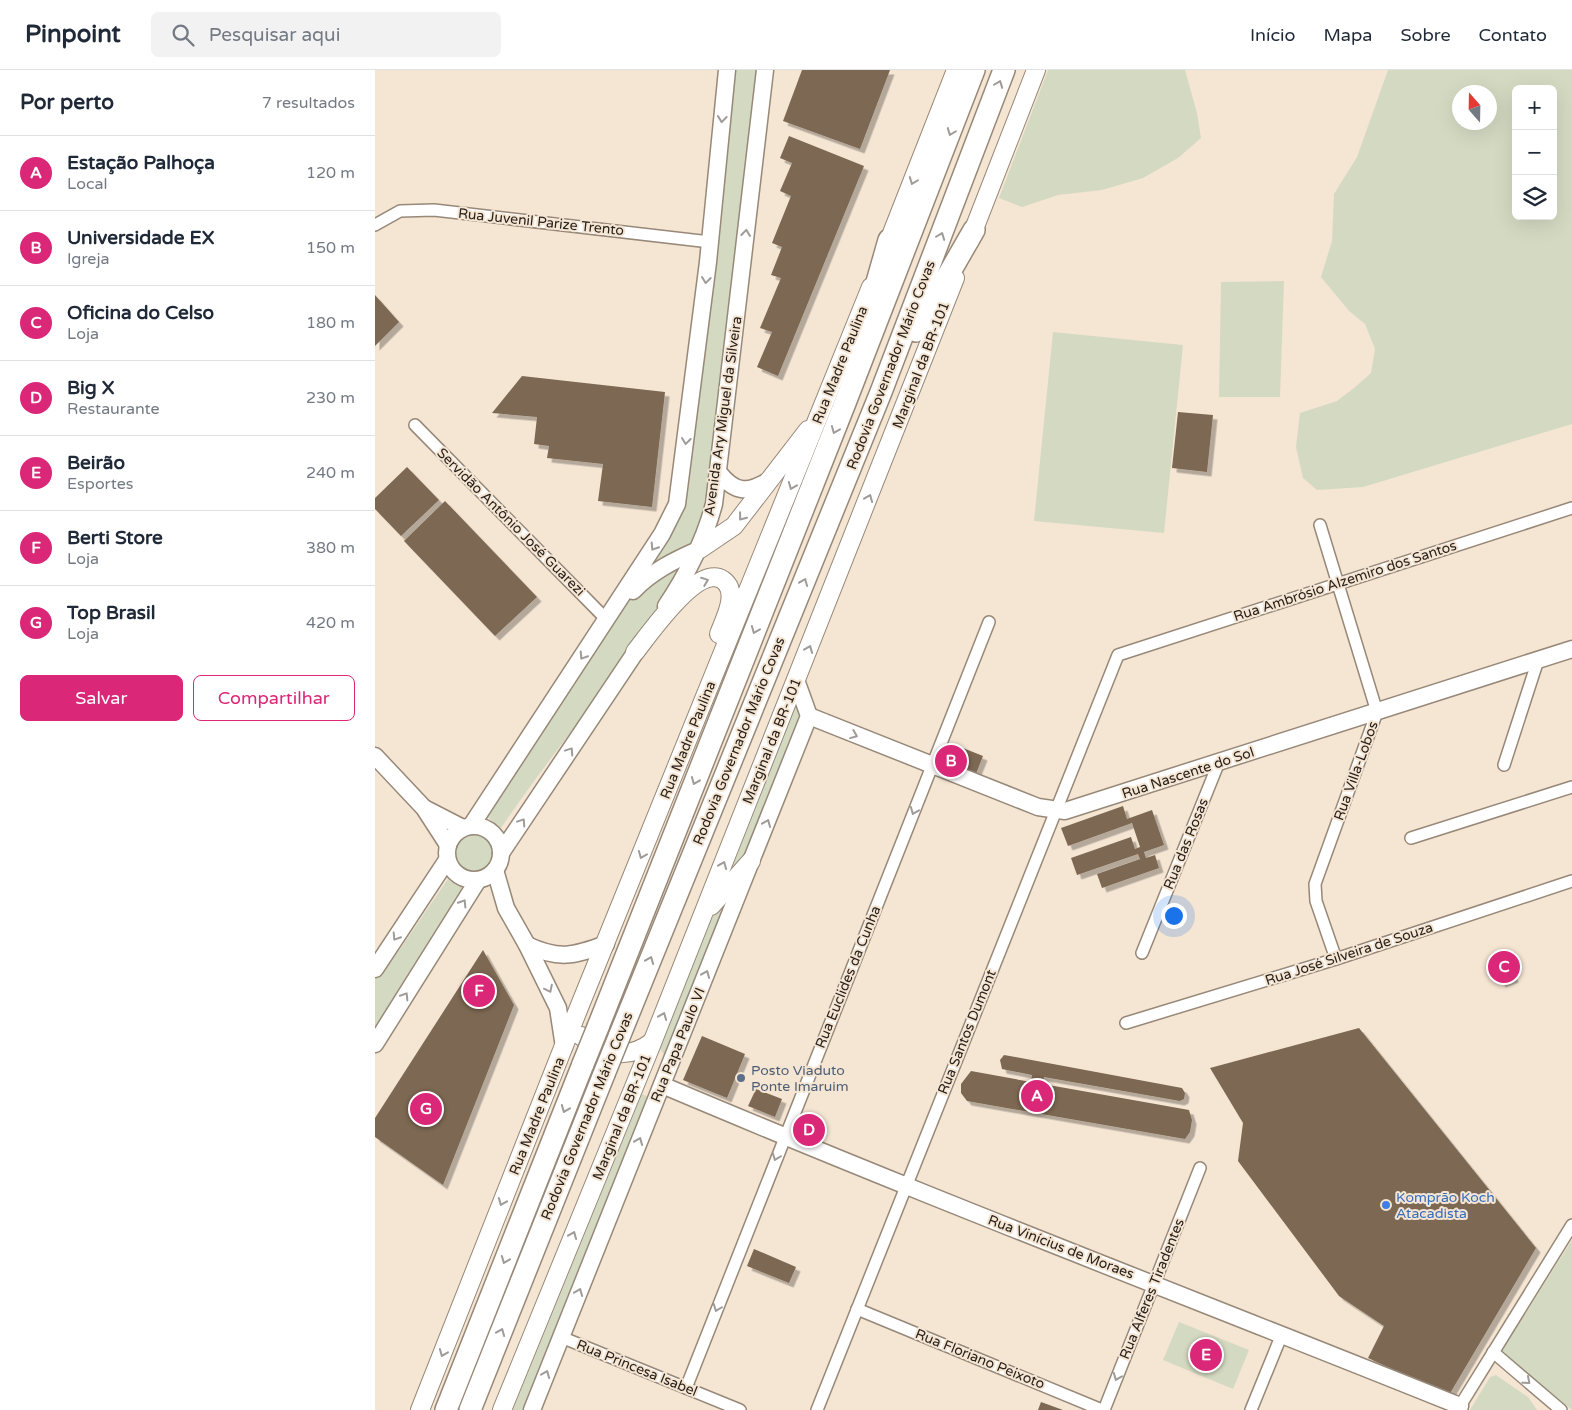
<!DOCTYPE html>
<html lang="pt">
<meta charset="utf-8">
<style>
body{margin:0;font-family:"Varela Round",sans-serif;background:#f2f2f3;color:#1f2937}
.controls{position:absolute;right:15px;top:15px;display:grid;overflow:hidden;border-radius:8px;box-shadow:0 5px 20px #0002}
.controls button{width:45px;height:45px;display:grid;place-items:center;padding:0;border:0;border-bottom:1px solid #e0e1e3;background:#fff;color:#1f2937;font:25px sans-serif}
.compass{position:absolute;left:1077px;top:15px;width:45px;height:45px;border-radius:50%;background:#fff;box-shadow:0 5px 20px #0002;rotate:340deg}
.you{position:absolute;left:798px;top:845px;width:18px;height:18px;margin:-12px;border:4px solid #fff;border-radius:50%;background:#1a73e8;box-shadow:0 0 0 8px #1a73e833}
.badge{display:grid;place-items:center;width:32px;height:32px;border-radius:50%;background:#db2777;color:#fff;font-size:16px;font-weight:700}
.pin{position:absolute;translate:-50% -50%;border:2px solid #fff;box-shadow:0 1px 5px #0006}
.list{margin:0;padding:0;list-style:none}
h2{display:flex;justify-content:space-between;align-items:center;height:65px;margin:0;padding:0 20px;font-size:21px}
h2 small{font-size:16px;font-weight:400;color:#747a83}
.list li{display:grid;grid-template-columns:32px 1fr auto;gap:15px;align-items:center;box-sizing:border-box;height:75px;padding:0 20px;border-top:1px solid #e0e1e3}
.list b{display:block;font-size:19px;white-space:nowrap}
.list p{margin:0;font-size:16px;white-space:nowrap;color:#747a83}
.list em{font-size:16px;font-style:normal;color:#747a83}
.actions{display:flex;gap:10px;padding:15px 20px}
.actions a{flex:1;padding:11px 0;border:1px solid #db2777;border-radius:8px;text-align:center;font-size:18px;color:#db2777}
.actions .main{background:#db2777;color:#fff}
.icon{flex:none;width:28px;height:28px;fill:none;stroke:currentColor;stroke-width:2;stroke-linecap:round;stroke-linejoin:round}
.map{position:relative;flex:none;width:1197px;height:1340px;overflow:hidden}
header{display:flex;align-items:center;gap:30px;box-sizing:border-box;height:70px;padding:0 25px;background:#fff;border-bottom:1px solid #e0e1e3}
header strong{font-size:24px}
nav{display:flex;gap:28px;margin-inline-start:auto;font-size:18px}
.search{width:350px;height:45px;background:#f2f2f3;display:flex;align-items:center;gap:12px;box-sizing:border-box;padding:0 18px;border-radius:8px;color:#747a83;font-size:19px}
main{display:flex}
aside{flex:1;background:#fff}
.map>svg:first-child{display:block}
</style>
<header>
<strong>Pinpoint</strong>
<div class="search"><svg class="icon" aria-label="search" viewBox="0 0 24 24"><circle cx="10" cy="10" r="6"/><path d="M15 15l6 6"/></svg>Pesquisar aqui</div>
<nav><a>Início</a><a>Mapa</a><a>Sobre</a><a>Contato</a></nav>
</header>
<main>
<aside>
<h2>Por perto<small>7 resultados</small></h2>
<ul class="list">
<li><span class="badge">A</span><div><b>Estação Palhoça</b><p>Local</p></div><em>120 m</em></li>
<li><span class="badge">B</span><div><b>Universidade EX</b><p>Igreja</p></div><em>150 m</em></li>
<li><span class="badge">C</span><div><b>Oficina do Celso</b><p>Loja</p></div><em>180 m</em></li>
<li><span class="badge">D</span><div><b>Big X</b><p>Restaurante</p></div><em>230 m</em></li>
<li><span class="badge">E</span><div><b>Beirão</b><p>Esportes</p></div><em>240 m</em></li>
<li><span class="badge">F</span><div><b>Berti Store</b><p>Loja</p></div><em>380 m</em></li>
<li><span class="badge">G</span><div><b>Top Brasil</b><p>Loja</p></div><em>420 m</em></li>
</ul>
<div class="actions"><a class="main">Salvar</a><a>Compartilhar</a></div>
</aside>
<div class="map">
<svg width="1197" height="1340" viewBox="0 0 1197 1340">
<defs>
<filter id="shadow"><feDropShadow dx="4.5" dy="4.5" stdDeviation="0" flood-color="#0004"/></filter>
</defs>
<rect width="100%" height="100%" fill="#f5e5d3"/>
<g fill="#d4dac2" fill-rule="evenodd">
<path d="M361,0h25l-43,383 -20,92 -47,21 30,-50 6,-20z"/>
<path d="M673,0h137l12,43 4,25 -23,20 -35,20 -41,12 -44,5 -36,12 -23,-9z"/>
<path d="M1013,0h184v354l-209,63 -46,3 -14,-12 -7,-31 4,-34 37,-12 17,-13 17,-15 4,-24 -10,-25 -16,-13 -28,-34 11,-36 2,-47 23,-37zM1141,19h37v127h-37zM1084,22h30v30h-30z"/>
<path d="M909,211l-4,116h-61l2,-115z"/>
<path d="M678,262l130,13 -19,188 -130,-12z"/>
<path d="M317,486c-53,97 -129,180 -191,272l-14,-11 129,-198 19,-26z"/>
<path d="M423,627l7,22 -57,135 -29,33z"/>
<circle cx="99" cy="783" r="20"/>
<path d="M73,809l14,9 -58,92 -29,53v-54l25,-30z"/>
<path d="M360,824l-70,162 -5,-7 51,-130z"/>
<path d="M267,1024l11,5 -126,311h-14z"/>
<path d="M1197,1170v170l-71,-58z"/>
<path d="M804,1252l70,28 -16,39 -70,-29z"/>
<path d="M1121,1305l32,22 9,13h-67l20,-33z"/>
</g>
<g fill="#7d6852" filter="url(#shadow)">
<path d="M427,0h88l-30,79 -77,-28z"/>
<path d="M414,66l75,30 -86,210 -21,-9 15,-35 -12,-4 21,-50 -10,-3 11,-28 -10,-4 19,-47 -11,-5 12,-28 -12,-5z"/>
<path d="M0,225l24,27 -24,24z"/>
<path d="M147,306l143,16 -13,115 -54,-6 5,-37 -56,-6 2,-12 -15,-2 3,-27 -45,-4z"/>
<path d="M803,342l35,3 -6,57 -35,-4z"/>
<path d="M32,397l32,33 -38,36 -26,-27v-11z"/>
<path d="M70,431l92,96 -42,39 -91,-95z"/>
<path d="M578,674l30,12 -8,20 -31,-12z"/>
<path d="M748,736l4,13 25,-9 12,35 -20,7 2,6 9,-3 4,13 -57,20 -5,-14 43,-15 -2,-5 -61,21 -6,-17 60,-21 4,12 5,-2 -8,-24 -64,23 -7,-18z"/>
<path d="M108,880l31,55 -71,180 -68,-48v-19z"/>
<path d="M1131,882l8,26 -13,5 -8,-27z"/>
<path d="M984,958l177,220 -87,147 -81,-37 16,-32 -45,-30 -101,-135 5,-38 -33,-55z"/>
<path d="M327,966l43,18 -18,44 -44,-18z"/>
<path d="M629,985l178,33 3,5 -1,6 -4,2 -136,-24 -1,7 146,26 3,10 -2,12 -5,7 -218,-38 -6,-8v-9l10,-13 60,11 1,-7 -30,-6 -2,-9z"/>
<path d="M381,1019l26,10 -7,18 -27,-11z"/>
<path d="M379,1179l42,18 -7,16 -42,-17z"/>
<path d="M666,1332l22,8h-25z"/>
</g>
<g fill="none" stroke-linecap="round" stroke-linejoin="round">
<g stroke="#978878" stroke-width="14">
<g id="street">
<path d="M0,155l25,-14 34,-1 276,32"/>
<path d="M40,355l192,195"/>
<path d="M945,455l57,187 -62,172 1,17 20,58"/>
<path d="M1129,695l34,-105"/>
<path d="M1036,768l161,-51"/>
<path d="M767,883l77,-191"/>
<path d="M751,953l210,-64 236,-78"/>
<path d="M482,1239l245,101"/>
<path d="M186,1267l179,73"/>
<path d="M1118,1282l68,58"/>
<path d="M311,1318l303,-766"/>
<path d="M1085,1336l112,-181"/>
<path d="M442,1340l301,-755 454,-147"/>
<path d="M729,1340l96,-242"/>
<path d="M876,1340l31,-76"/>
</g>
</g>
<g stroke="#978878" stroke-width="19">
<g id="secondary">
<path d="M344,403c17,21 29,20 51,7"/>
<path d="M258,521c19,-20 42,-31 67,-42"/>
<path d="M291,536c22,-33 38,-64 48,-102l51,-434"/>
<path d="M434,646l229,91 27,4 507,-162"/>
<path d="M0,686l49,52 24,37"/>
<path d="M51,739l37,19"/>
<circle cx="99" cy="783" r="27"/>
<path d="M96,756l191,-292 15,-30 31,-242 19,-192"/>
<path d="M126,783l142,-212"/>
<path d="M120,800l11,38 21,37 31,63 6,39"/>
<path d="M152,875c32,15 47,11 79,-1"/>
<path d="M0,899l72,-109"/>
<path d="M0,974l103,-164"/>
<path d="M287,1015c264,112 532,214 798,321"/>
<path d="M157,1340l277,-694 -13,-36"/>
</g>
</g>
<g stroke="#978878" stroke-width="20">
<g id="primary">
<path d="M594,172l67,-172"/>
<path d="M510,181l71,-181"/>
<path d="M325,479l34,-23 74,-96"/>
<path d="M260,582c14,-17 62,-89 88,-72 17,12 1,40 -4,54"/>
<path d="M336,836l40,-45"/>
<path d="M206,966c22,19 48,24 71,6"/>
<path d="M45,1340l158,-400 293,-723"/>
<path d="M127,1340l148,-362 305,-770"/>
</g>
</g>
<g stroke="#978878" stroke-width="24">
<g id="highway">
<path d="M496,233l18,-63"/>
<path d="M541,261l58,-101"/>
<path d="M223,957l247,-624 129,-333"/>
<path d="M244,967l262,-645 123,-322"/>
<path d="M71,1340l137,-346"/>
<path d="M95,1340l134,-336"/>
</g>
</g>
<use href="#street" stroke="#fff" stroke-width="11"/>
<use href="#secondary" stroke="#fff" stroke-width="16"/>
<use href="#primary" stroke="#fff" stroke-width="18"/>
<use href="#highway" stroke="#fff" stroke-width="21"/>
<g stroke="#978878" stroke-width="24" stroke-linecap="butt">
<g id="highway-bridge">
<path d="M208,994l15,-37"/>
<path d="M229,1004l15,-37"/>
</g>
</g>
<use href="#highway-bridge" stroke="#fff" stroke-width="21"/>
</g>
<defs><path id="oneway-chevron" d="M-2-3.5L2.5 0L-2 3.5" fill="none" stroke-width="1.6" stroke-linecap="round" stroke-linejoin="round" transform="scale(1.25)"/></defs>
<g stroke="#9e9b98">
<use href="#oneway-chevron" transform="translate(624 14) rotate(-69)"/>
<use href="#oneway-chevron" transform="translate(347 49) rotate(96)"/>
<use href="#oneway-chevron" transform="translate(576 62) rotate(111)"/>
<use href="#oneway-chevron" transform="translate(538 111) rotate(111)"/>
<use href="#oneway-chevron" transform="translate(371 163) rotate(-83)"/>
<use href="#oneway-chevron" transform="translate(566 166) rotate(-69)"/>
<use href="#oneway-chevron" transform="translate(331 210) rotate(97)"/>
<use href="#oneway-chevron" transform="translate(460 360) rotate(112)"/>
<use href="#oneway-chevron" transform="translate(311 371) rotate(97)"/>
<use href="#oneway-chevron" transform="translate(417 416) rotate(112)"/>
<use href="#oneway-chevron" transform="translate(494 428) rotate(-68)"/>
<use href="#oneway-chevron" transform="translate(367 447) rotate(128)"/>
<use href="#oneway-chevron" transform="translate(279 477) rotate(123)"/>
<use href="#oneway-chevron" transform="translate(330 511) rotate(-21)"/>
<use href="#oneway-chevron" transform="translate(429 512) rotate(-68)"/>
<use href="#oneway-chevron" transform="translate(380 560) rotate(112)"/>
<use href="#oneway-chevron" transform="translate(434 579) rotate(-68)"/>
<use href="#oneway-chevron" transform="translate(208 586) rotate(123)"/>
<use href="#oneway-chevron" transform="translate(479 665) rotate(22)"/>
<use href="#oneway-chevron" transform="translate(195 681) rotate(-56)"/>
<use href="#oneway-chevron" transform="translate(320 711) rotate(112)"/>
<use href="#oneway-chevron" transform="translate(539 741) rotate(112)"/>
<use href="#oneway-chevron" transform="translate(147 752) rotate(-56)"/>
<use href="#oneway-chevron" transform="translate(392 753) rotate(-68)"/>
<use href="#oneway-chevron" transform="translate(267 785) rotate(112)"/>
<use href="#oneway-chevron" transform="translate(348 795) rotate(-68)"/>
<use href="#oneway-chevron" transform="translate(88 833) rotate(-58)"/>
<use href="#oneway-chevron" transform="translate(21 867) rotate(123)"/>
<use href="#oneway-chevron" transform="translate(275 890) rotate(-68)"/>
<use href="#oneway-chevron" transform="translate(331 904) rotate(-68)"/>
<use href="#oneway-chevron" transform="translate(174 919) rotate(64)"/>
<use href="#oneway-chevron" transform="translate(30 926) rotate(-58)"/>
<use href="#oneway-chevron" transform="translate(288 946) rotate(-68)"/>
<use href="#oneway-chevron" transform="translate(190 1039) rotate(112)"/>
<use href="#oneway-chevron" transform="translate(264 1071) rotate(-68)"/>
<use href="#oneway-chevron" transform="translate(401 1087) rotate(111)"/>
<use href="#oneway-chevron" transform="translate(127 1132) rotate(112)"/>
<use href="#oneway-chevron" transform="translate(198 1165) rotate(-68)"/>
<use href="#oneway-chevron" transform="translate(130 1190) rotate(112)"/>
<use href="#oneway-chevron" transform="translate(204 1222) rotate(-68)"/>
<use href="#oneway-chevron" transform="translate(342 1238) rotate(111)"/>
<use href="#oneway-chevron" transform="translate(126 1262) rotate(-68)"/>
<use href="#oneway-chevron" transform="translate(68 1283) rotate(112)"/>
<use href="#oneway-chevron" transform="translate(171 1304) rotate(-68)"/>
<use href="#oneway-chevron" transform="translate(742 1307) rotate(112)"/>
<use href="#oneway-chevron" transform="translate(1152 1311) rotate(41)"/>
</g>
<circle fill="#5c6f8a" stroke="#f5e5d3" stroke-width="2" cx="366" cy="1008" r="5"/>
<circle fill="#3f7fe0" stroke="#f5e5d3" stroke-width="2" cx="1011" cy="1135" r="5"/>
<g text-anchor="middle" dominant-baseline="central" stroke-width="4" stroke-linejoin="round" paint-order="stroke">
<g font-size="14" fill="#28211b" stroke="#f5e5d3">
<text transform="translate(166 152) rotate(6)">Rua Juvenil Parize Trento</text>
<text transform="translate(465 295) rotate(-68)">Rua Madre Paulina</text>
<text transform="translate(516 295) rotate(-69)">Rodovia Governador Mário Covas</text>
<text transform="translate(546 295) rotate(-69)">Marginal da BR-101</text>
<text transform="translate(348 346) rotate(-82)">Avenida Ary Miguel da Silveira</text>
<text transform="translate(136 452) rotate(45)">Servidão Antônio José Guarezi</text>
<text transform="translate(970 511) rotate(-18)">Rua Ambrósio Alzemiro dos Santos</text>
<text transform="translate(313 670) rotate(-68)">Rua Madre Paulina</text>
<text transform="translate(364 671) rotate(-68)">Rodovia Governador Mário Covas</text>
<text transform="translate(397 671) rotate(-68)">Marginal da BR-101</text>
<text transform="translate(981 701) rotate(-70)">Rua Villa-Lobos</text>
<text transform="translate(813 703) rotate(-18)">Rua Nascente do Sol</text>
<text transform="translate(811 774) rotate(-68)">Rua das Rosas</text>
<text transform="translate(974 884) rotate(-18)">Rua José Silveira de Souza</text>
<text transform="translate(473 907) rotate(-68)">Rua Euclides da Cunha</text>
<text transform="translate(592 962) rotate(-68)">Rua Santos Dumont</text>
<text transform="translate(303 975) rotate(-68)">Rua Papa Paulo VI</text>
<text transform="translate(162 1046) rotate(-68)">Rua Madre Paulina</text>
<text transform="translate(212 1046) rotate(-68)">Rodovia Governador Mário Covas</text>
<text transform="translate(247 1047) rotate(-68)">Marginal da BR-101</text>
<text transform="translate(686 1177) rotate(21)">Rua Vinícius de Moraes</text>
<text transform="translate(777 1219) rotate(-68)">Rua Alferes Tiradentes</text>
<text transform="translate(605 1289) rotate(22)">Rua Floriano Peixoto</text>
<text transform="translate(262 1298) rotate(22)">Rua Princesa Isabel</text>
</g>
<g font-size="14" fill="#4e5e75" stroke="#f5e5d3" text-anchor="start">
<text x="376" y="1000">Posto Viaduto<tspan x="376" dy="16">Ponte Imaruim</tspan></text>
</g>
<g font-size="14" fill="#366cbe" stroke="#f5e5d3" text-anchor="start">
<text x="1021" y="1127">Komprão Koch<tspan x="1021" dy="16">Atacadista</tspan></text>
</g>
</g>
</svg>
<div class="controls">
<button>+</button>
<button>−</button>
<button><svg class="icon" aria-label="layers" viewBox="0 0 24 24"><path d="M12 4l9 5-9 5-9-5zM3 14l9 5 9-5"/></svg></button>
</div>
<svg class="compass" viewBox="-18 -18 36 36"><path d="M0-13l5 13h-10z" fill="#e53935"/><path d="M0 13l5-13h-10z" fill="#747a83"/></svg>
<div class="you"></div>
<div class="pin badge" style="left:662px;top:1026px">A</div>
<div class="pin badge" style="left:576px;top:691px">B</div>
<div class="pin badge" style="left:1129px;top:897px">C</div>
<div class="pin badge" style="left:434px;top:1060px">D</div>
<div class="pin badge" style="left:831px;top:1285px">E</div>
<div class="pin badge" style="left:104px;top:921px">F</div>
<div class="pin badge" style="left:51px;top:1039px">G</div>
</div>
</main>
